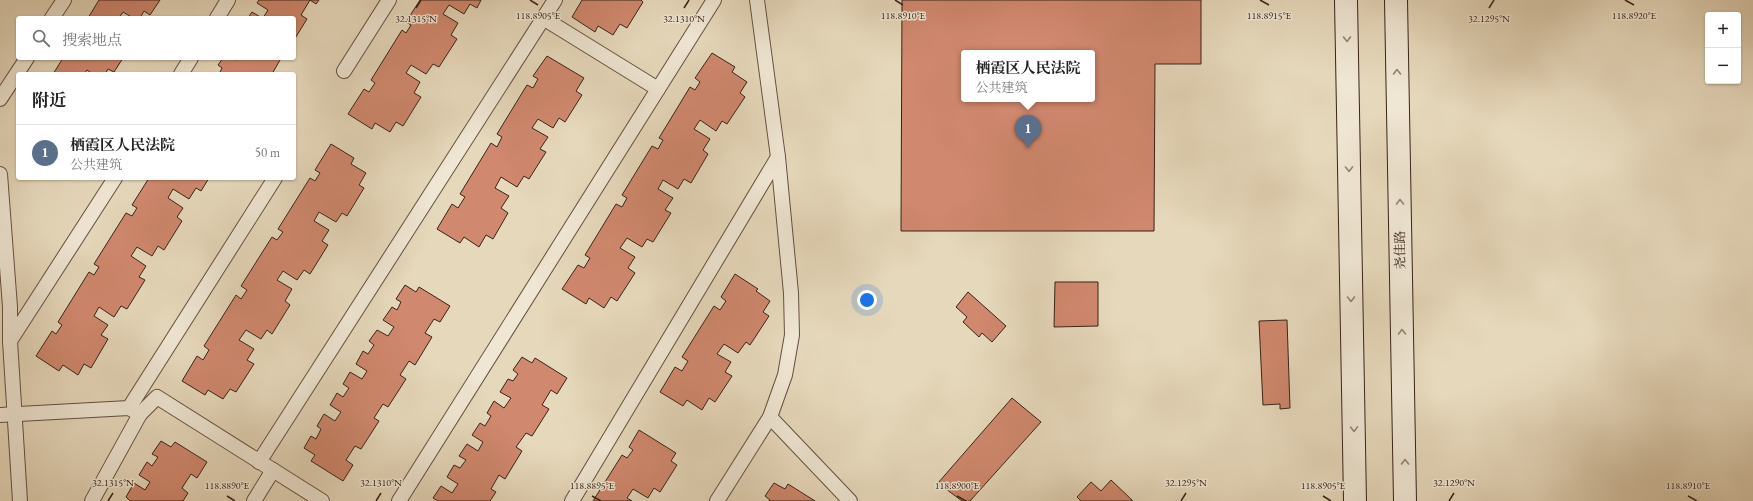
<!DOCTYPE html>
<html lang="zh">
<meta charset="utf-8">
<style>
body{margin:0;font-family:"EB Garamond","Noto Serif SC",serif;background:#f2f2f2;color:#222}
.controls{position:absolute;right:12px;top:12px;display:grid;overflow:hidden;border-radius:4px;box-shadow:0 1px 3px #0004}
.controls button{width:36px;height:36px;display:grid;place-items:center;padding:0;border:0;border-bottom:1px solid #e0e0e0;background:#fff;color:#222;font:20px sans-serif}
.you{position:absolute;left:867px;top:300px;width:14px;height:14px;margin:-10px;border:3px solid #fff;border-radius:50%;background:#1a73e8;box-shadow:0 0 0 6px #1a73e833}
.badge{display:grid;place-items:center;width:26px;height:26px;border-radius:50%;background:#8f2418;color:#fff;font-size:13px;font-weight:700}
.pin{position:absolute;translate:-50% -33px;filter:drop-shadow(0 1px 2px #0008)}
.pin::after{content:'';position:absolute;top:21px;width:14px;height:12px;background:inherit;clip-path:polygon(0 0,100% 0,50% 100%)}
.popup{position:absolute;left:961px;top:50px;width:134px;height:52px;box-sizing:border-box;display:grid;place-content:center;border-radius:4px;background:#fff;filter:drop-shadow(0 1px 3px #0005);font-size:13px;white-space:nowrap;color:#767676}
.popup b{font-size:15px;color:#222}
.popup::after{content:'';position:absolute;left:50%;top:100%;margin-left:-8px;border:8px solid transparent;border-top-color:#fff}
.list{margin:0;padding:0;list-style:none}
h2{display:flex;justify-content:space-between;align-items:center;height:52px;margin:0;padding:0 16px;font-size:17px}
h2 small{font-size:13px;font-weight:400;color:#767676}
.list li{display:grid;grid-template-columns:26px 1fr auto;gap:12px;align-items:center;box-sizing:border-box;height:56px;padding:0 16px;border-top:1px solid #e0e0e0}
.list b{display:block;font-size:15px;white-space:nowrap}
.list p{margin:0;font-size:13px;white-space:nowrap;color:#767676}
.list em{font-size:13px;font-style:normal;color:#767676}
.icon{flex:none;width:22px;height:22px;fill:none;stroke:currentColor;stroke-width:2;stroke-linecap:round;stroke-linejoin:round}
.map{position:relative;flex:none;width:1753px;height:501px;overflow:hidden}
.search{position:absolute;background:#fff;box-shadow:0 1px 3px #0004;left:16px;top:16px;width:280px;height:44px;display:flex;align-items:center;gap:10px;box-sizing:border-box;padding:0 14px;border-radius:4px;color:#767676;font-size:15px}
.panel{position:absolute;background:#fff;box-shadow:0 1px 3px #0004;left:16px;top:72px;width:280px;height:108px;border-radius:4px}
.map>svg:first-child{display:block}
</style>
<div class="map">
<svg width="1753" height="501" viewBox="0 0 1753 501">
<rect width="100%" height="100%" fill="#e6d8bb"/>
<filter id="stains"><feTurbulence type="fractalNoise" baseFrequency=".005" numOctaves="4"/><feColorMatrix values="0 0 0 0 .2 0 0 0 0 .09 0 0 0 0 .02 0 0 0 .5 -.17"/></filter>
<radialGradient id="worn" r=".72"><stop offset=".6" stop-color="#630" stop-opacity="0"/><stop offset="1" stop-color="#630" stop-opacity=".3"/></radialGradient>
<g fill="#d0886e" stroke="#382318" fill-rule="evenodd">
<path d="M99,0h61l-10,15 -6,-4 -4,7h-7l-10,-6 -4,6h-31z"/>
<path d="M259,0h60l-3,4 -6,-4 -9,15 6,4 -13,21v-22h-31l5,-8 -11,-7z"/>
<path d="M420,0h61l-4,8 -7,-4 -6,10 -15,-9 -6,9 15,9 -7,12 6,4 -18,28 -6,-3 -7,10 -15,-9 -5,8 14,9 -6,11 7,4 -18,29 -7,-4 -6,10 -15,-9 -3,6 -24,-15 16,-25 5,3 6,-9 -4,-3 31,-50 4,3 5,-8 -5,-3z"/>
<path d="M582,0h59l2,2 -16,26 -7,-4 -7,11 -15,-9 -3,6 -23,-15z"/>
<path d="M902,0h299v64h-46l-1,167h-253zM964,53h128v46h-128z"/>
<path d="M252,12l10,6h-14z"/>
<path d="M712,53l23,14 -3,5 15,10 -7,11 5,4 -18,27 -5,-3 -6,10 -16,-11 -6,9 16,10 -7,11 5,4 -17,29 -7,-4 -6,10 -15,-9 -5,9 15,9 -8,12 6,3 -18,29 -6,-3 -5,8 -15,-9 -7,10 15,9 -7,11 7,5 -18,28 -6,-4 -7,11 -15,-10 -3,6 -24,-15 16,-24 6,3 6,-10 -5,-3 31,-51 6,3 5,-9 -5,-3 30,-49 6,3 5,-9 -4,-2 31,-51 5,3 5,-8 -5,-4z"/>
<path d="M547,56l37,22 -8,13 6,4 -17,27 -6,-4 -6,10 -15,-9 -6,9 16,9 -8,12 6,3 -17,27 -5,-3 -7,11 -16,-10 -6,11 14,8 -8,12 7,5 -15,26 -7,-4 -7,12 -15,-10 -4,6 -23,-14 15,-25 6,4 7,-11 -5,-3 31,-51 6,4 5,-10 -5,-3 30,-49 6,3 5,-9 -5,-3z"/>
<path d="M63,58h60l-9,14 -6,-3 -3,5h-12l-6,-4 -3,4h-31z"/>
<path d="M223,58h10l4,2 1,-2h39l3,2 -8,14h-53l3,-6 -4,-3z"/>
<path d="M331,144l23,14 -3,6 15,9 -7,12 5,3 -17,28 -5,-3 -6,9 -17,-10 -5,9 15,9 -7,11 6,4 -18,29 -6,-4 -7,10 -14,-9 -6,9 15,9 -7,12 5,4 -18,29 -5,-4 -6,9 -15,-9 -7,10 15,9 -7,11 7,4 -18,28 -6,-3 -7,10 -15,-9 -3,5 -23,-14 15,-25 6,4 6,-10 -5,-4 32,-51 5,4 6,-9 -6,-4 31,-49 5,3 6,-8 -5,-3 32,-51 5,3 5,-8 -5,-3z"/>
<path d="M149,178h60l-8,13 -5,-3 -7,11 -16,-10 -5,9 15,10 -6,9 5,4 -18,29 -6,-4 -6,10 -15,-9 -6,9 15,10 -7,11 6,3 -18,29 -6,-3 -7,11 -15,-10 -5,9 14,9 -7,10 7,4 -17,29 -7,-4 -6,11 -15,-10 -4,6 -23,-15 16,-25 4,3 6,-9 -4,-3 31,-50 5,3 5,-8 -5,-3 32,-51 6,3 5,-8 -5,-3z"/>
<path d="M735,274l23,15 -2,2 14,10 -7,11 6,4 -19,29 -4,-3 -8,11 -14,-9 -7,10 14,8 -6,10 7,4 -17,26 -6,-4 -7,12 -15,-10 -4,6 -23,-14 15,-25 7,4 6,-10 -6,-4 32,-51 6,4 6,-9 -5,-4z"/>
<path d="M1055,282h43v44l-44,1z"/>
<path d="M405,285l11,7 3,-5 31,19 -10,16 -6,-3 -9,14 7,4 -17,28 -6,-4 -9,14 6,4 -18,28 -5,-3 -9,14 5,3 -18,28 -6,-3 -9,14 7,5 -10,16 -32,-20 4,-6 -11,-7 7,-12 5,3 5,-10 -4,-3 7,-12 11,7 6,-9 -11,-7 7,-12 6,4 6,-9 -6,-4 7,-12 12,7 5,-8 -11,-7 7,-13 5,3 6,-9 -5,-4 8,-11 11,6 6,-9 -11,-7 9,-13 5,3 4,-8 -5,-3z"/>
<path d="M968,292l38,34 -14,16 -10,-9 -3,4 -16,-15 4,-5 -11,-10z"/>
<path d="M1287,320l3,88 -10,1v-5l-17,1 -4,-84z"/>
<path d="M522,357l10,6 3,-5 32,20 -10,16 -6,-4 -9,15 7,4 -17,27 -6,-3 -10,14 6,4 -17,28 -6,-4 -8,14 5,3 -6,9h-52l-5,-3 8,-12 11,7 6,-9 -11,-7 7,-12 6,3 6,-8 -7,-4 8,-12 11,7 5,-9 -11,-7 8,-12 5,3 6,-10 -4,-3 7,-12 10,7 7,-10 -11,-6 8,-13 5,2 5,-7 -5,-4z"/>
<path d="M1012,398l29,24 -71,79h-8l-24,-18z"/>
<path d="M639,430l37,23 -5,8 6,4 -17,27 -6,-4 -6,10 -15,-9 -6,9 5,3h-39l29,-46 5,3 6,-8 -4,-3z"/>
<path d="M161,441l10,6 4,-5 32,20 -10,16 -6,-4 -9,14 6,5 -5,8h-53l-4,-4 8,-14 11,7 5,-8 -11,-7 8,-13 5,4 6,-9 -6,-3z"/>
<path d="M1111,480l22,21h-52l-4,-4 14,-15 10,9z"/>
<path d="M774,483l11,6 3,-5 27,17h-46l1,-1 -5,-4z"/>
</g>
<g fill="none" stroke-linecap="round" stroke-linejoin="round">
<g stroke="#645041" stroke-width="16">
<g id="service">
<path d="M52,18l12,-18"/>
<path d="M217,18l11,-18"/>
<path d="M543,18l115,71"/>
<path d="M344,71l45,-71"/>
<path d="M181,74l10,-16"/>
<path d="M0,99l27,-41"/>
<path d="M0,174l10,133v34l10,160"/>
<path d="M10,341l105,-163"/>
<path d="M129,408l146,-230"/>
<path d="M0,415l129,-7 11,6 17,-17 165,104"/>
<path d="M770,417l80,84"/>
<path d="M259,462l296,-462"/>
<path d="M92,501l48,-87"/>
<path d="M254,501l19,-31"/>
<path d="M399,501l315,-501"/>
<path d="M572,501l206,-344"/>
<path d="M717,501l53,-84 15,-42 7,-40 -1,-42 -13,-136 -21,-157"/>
</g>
</g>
<g stroke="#382318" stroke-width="24">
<g id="secondary">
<path d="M1346,0l9,501"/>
<path d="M1396,0l9,501"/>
</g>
</g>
<use href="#service" stroke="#efe6d3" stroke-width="14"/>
<use href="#secondary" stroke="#efe6d3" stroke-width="22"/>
</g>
<defs><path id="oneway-chevron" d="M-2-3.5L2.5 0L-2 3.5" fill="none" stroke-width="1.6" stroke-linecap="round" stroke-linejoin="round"/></defs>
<g stroke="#948476">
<use href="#oneway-chevron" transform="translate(1347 39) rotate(89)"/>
<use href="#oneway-chevron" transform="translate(1397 72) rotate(-91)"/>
<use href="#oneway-chevron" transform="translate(1349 169) rotate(89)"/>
<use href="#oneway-chevron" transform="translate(1400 202) rotate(-91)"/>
<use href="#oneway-chevron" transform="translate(1351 299) rotate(89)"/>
<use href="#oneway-chevron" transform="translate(1402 332) rotate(-91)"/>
<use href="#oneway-chevron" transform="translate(1354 429) rotate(89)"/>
<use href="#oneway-chevron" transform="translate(1405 462) rotate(-91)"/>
</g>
<path fill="none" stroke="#382318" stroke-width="1.5" d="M530,0l8,5M895,0l8,5M1260,0l9,5M1625,0l9,5M416,8l5,-8M684,8l5,-8M1489,8l5,-8M227,496l8,5M592,496l9,5M957,496l9,5M1323,496l8,5M1688,496l9,5M108,501l5,-8M376,501l5,-8M1181,501l5,-8M1449,501l5,-8"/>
<g text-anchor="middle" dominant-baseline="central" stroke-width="3" stroke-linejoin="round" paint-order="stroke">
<g font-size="13" fill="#382318" stroke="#efe6d3">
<text transform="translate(1400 250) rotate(-91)">尧佳路</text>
</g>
</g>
<g font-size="10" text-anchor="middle" fill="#382318" stroke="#efe6d3" stroke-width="3" stroke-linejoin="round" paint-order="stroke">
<text x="538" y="19">118.8905°E</text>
<text x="903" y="19">118.8910°E</text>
<text x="1269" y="19">118.8915°E</text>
<text x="1634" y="19">118.8920°E</text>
<text x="416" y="22">32.1315°N</text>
<text x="684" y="22">32.1310°N</text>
<text x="1489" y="22">32.1295°N</text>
<text x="113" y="486">32.1315°N</text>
<text x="381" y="486">32.1310°N</text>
<text x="1186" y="486">32.1295°N</text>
<text x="1454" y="486">32.1290°N</text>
<text x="227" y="489">118.8890°E</text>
<text x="592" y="489">118.8895°E</text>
<text x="957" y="489">118.8900°E</text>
<text x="1323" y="489">118.8905°E</text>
<text x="1688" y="489">118.8910°E</text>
</g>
<rect width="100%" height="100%" filter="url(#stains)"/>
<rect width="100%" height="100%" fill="url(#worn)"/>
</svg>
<div class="controls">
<button>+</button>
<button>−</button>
</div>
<div class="you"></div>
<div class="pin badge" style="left:1028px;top:148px;background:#5c6f8a">1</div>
<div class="popup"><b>栖霞区人民法院</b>公共建筑</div>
<div class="search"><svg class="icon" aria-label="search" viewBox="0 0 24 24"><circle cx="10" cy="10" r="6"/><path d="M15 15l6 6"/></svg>搜索地点</div>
<section class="panel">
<h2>附近<small></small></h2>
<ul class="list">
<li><span class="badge" style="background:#5c6f8a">1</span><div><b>栖霞区人民法院</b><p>公共建筑</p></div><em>50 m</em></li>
</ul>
</section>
</div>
